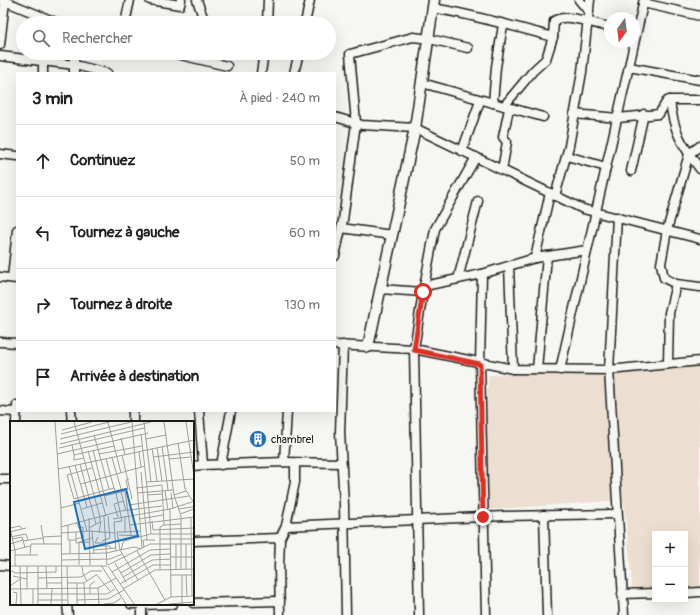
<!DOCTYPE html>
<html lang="fr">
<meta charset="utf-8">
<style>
body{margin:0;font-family:Pangolin,sans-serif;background:#f6f6f6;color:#222}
.controls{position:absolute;right:12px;bottom:12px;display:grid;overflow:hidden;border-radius:0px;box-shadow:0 4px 16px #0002}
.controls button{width:36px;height:36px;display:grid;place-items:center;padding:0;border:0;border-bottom:1px solid #e0e0e0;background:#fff;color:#222;font:20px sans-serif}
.compass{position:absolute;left:604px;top:12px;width:36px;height:36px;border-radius:50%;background:#fff;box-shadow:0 4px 16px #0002;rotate:194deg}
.stop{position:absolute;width:12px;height:12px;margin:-9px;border:3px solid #d93025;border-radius:50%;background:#fff}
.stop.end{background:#d93025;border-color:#fff;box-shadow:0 1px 4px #0008}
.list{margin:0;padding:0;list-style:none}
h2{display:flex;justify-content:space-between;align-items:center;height:52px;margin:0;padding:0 16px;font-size:17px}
h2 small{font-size:13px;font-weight:400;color:#767676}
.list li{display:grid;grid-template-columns:26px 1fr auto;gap:12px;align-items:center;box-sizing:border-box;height:72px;padding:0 16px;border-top:1px solid #e0e0e0}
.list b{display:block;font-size:15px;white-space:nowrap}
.list em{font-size:13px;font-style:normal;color:#767676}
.icon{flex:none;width:22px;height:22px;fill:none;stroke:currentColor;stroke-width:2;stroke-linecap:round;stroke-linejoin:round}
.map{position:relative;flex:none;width:700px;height:615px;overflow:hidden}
.search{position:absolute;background:#fff;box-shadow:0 4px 16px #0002;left:16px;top:16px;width:320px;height:44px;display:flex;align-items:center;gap:10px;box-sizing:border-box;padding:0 14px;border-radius:22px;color:#767676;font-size:15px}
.panel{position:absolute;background:#fff;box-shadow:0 4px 16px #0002;left:16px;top:72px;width:320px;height:340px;border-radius:0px}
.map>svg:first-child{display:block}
</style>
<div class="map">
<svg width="700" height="615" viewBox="0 0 700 615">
<rect width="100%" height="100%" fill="#f6f6f2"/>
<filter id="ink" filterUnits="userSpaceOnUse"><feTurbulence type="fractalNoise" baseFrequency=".025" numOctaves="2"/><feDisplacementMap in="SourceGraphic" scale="8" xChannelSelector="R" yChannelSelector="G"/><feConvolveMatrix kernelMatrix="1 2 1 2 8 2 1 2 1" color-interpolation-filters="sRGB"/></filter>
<g filter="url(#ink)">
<path fill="#ecdfd1" d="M700,366v230h-15v-62h-30v61h-22l-9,-95 -139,10 3,-135z"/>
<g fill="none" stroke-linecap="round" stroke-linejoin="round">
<g stroke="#1c1c1c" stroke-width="11">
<g id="minor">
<path d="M2,0l56,23"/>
<path d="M150,0l30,5 1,-5"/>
<path d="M197,0l8,23"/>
<path d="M579,0l10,12"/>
<path d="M643,3l57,13"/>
<path d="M433,8c41,7 80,18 120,29l-7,22 -13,12 -29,35"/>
<path d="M125,23l5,-23"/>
<path d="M267,23l1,-23"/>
<path d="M305,23l5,-23"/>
<path d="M553,37l1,-16c12,-9 42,4 56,6"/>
<path d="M0,45l5,-44"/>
<path d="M74,53v20"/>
<path d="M172,53l55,13"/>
<path d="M0,56l75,9 32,8"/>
<path d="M629,67l71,13"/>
<path d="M43,73v-12"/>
<path d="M261,73l3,-20"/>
<path d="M294,73l5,-20"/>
<path d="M422,83l121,34"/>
<path d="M670,100c3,31 12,45 30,69"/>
<path d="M493,103l3,-36 7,-42"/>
<path d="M574,114l44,4 41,-4 8,-13 3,-1h30"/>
<path d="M335,117l27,8 53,3 168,81 117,30"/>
<path d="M700,146l-11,8 -22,76 -6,34 3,14 12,6 24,3"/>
<path d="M462,151l18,-50"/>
<path d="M0,154l17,2"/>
<path d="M567,156l39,11"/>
<path d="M502,170l5,-28 -4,-5 6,-28"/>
<path d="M631,171l13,-57"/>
<path d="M555,196l14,-50 13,-74 8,-72"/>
<path d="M617,217l-8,153 15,245"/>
<path d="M341,228l51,7"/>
<path d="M335,256l8,-36 13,-97 -6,-69 63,-17 17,2 38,9"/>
<path d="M535,258l15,-65"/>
<path d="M509,266l4,103"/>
<path d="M482,274l-2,90 6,251"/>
<path d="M0,277l17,2"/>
<path d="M12,278l5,-48"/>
<path d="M458,279l20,-78"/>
<path d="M380,289l43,3 12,-63 41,-72"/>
<path d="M0,342l17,1"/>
<path d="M335,345l79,4 99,20 96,1 91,-9"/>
<path d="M343,345l-3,87 4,73 2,110"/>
<path d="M668,364l1,-51 7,-29"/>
<path d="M537,369l10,-113"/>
<path d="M560,370l84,-370"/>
<path d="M0,411l16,1"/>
<path d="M71,411l1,11"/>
<path d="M133,411v11"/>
<path d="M16,422l1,-17"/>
<path d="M284,462l3,-51"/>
<path d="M203,465l81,-3 57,1"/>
<path d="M221,465l10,-54"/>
<path d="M193,466l10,-1 -4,-54"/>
<path d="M0,479h11"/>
<path d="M544,515l3,100"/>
<path d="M286,526l218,-10 113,-2"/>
<path d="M193,541l87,-3"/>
<path d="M0,565l11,1"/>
<path d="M685,593l15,-1"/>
<path d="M622,594l33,-1"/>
<path d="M193,603l87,-2"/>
<path d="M67,604l1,11"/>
<path d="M131,604h10"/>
<path d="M142,615v-10l31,-1"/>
<path d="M280,615l-1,-48 1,-29 6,-12 9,-44v-19"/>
<path d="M419,615l-5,-266 9,-57 6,-7 53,-11 53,-16 52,-8"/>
</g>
</g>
<g stroke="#1c1c1c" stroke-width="13">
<path id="tertiary" d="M368,347l47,-219 19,-128"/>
</g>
<use href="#minor" stroke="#f6f6f2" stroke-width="8"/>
<use href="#tertiary" stroke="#f6f6f2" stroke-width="10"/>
</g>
</g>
<g fill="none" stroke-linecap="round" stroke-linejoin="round" filter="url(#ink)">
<path stroke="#d93025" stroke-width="5" d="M423,292l-9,58 66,14 3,153"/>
</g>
<defs>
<g id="building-disc" transform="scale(0.9)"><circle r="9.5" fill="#1f6fb2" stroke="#f6f6f2"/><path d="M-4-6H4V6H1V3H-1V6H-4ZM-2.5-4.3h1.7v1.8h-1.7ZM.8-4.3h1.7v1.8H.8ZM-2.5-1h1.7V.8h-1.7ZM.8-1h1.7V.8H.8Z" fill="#fff"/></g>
</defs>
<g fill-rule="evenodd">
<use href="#building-disc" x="258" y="439"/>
</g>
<g text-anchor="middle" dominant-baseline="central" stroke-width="4" stroke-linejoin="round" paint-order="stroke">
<g font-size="11" fill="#1c1c1c" stroke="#f6f6f2" text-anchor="start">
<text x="271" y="439">chambrel</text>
</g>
</g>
<g transform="translate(10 421)">
<rect width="184" height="184" fill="#f6f6f2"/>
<path fill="none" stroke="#9f9f9c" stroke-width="1" d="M45,1l6,86 1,96M64,1l26,95v5l-11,6M98,1l13,51M122,1l10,126M134,1l7,60M154,1l10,73 7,21v53M176,1l8,54M52,9l30,-8M51,13l48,-12M131,13l6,53M84,14l15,54M111,17l4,17M50,18l71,-17M136,18l20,-4M168,22l7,46 9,14M50,23l91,-22M62,24l2,10 40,-9M152,25l6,44M147,26l5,34M49,27l85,-20M142,27l5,33M83,29l14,56M78,30l18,65M129,31l2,15M47,33l91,-21M89,33l43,-8M64,34v5l10,-2M112,34l10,44M143,36l41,-5M102,37l10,34M96,38l8,29M159,38l22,-2M70,43l16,60M65,44l12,42M59,45l18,65M82,47l-25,7 7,24 40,-11 2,5 -11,3M48,48l136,-29M131,51l6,68M137,61l47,-3M71,63l64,-18M137,66l4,47M126,67l26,-3 2,40 -4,2v43M118,69l-2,-10 3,-1M155,70l3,19M111,71l5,19M127,72l36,-3M161,72l2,16M137,74l15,-1M164,74l12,-4M119,84l60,-9M51,87l19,-5M72,88l20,-6M160,88l1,88M168,88l15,-2M170,93l14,-5M94,95l3,49M108,96l-4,-13 10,-3M79,97l1,47M181,97l1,78M103,98l57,-10 22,-7M129,98l24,-4M142,100l1,9 41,-2M66,101l8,16M104,101l8,-1 -6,-28 9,-2 6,44M104,101l2,29M31,104l3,19M58,104v15h8M120,104l64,-8M154,104l17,-1M51,106l60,-16 41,-5M0,107l5,22v16M0,107l10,-2 2,3M82,110l2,23M0,111l16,-4M66,111v11l13,-1M107,111l3,18 18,30M107,111h8v-16M115,111l15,-1M51,112l29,-2 24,2M89,112l2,-12M109,114l21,1M0,116l16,-3 2,6M33,116l18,-1M88,116l-3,6h10M2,118l10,-2 1,3M66,118l7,-2v-10h-5M150,118h34M13,120l20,-3M92,120l8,-3 -2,-22M114,120l27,-7h43M0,123l13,-4 2,8M166,123v26M176,123v25M83,125h17l1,2M134,126l-1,-7h12M84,129l22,-2M111,129l3,-11 3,-1M0,130l20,-5M127,130l28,49M0,131v18M51,133l45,-1 28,-6 7,2M60,133v-14M5,134h23M20,134l1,-11h30M161,136h23M51,139l49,-1 12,-5M105,142l11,19M69,144v-23l13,-4M91,144l25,39M98,144l42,-21h44M0,145h51M10,145l1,38M17,145v23M28,145v38M36,145l1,23M51,145h46M57,145l1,38M72,145l1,8 4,7M98,145l26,38M0,149l5,3 41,-1v-6M102,151l38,-22 20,-1M111,152l30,-18 19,-1M86,153l14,17M161,154h21M172,154v29M176,154l1,21M3,155l14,3M113,156l29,-17 18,-1M28,157l43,-1 10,-6h11M37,162h15M57,162h17l12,-8M67,162v21M74,162l1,21M110,163l33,-19h18M0,165l10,-7M88,167l1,16M0,168l88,-1 18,-10M113,168l32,-19 39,-1M3,171l4,1 -1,11M28,173h69l8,-5M80,173v-9l5,-4M28,179h29M67,179l31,-1 16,-9M23,183v-15M41,183l1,-15M94,183l10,-1 7,-5M147,183l14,-7 23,-1M159,183l25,-2"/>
<path fill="#1f6fb2" fill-opacity="0.15" stroke="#1f6fb2" stroke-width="2" d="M116,68l12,47 -53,13 -11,-47z"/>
<rect width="184" height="184" fill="none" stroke="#1c1c1c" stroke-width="2"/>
</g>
</svg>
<div class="controls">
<button>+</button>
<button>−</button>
</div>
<svg class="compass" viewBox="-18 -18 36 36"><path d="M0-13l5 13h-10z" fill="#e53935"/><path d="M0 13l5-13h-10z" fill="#767676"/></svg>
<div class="stop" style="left:423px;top:292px"></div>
<div class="stop end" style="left:483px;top:517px"></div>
<div class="search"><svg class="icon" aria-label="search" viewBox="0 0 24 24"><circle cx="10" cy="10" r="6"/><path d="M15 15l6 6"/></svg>Rechercher</div>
<section class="panel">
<h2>3 min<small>À pied · 240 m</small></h2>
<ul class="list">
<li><svg class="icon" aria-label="ahead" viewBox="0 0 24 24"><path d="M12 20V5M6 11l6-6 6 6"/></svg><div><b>Continuez</b></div><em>50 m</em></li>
<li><svg class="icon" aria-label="left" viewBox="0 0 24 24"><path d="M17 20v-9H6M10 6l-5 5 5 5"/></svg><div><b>Tournez à gauche</b></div><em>60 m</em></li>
<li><svg class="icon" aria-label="right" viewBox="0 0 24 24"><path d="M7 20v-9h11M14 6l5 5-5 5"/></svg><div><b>Tournez à droite</b></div><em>130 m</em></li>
<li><svg class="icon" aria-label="arrive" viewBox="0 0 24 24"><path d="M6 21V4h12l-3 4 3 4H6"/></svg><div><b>Arrivée à destination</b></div></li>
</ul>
</section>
</div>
